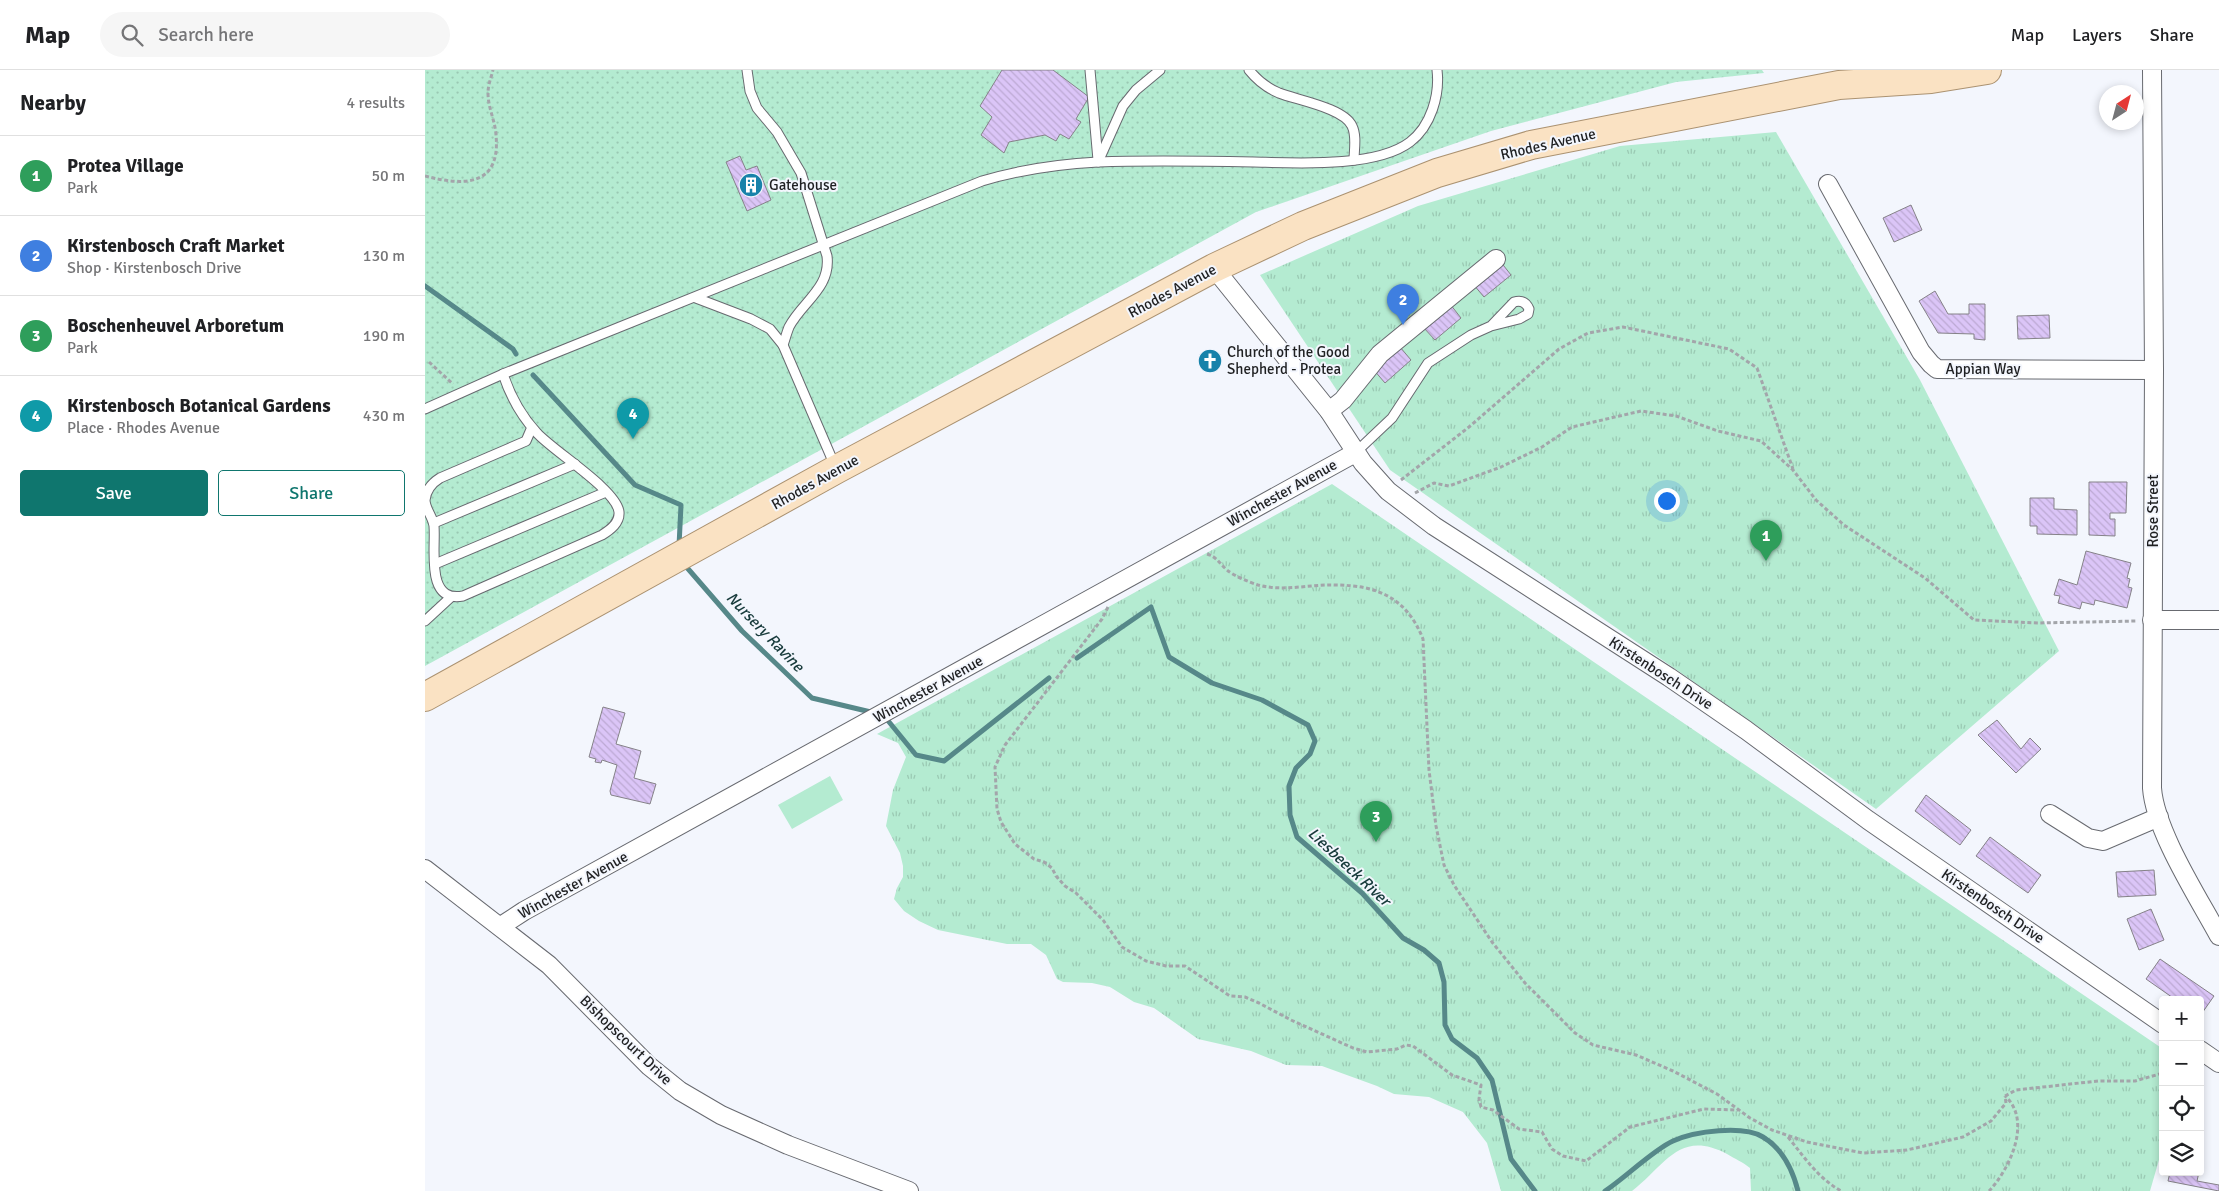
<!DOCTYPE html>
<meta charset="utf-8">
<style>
body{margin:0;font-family:Signika,sans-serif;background:#f6f6f6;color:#202124}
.controls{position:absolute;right:15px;bottom:15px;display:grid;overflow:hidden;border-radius:5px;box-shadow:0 2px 8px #0003}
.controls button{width:45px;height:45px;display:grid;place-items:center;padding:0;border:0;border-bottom:1px solid #e0e0e0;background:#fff;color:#202124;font:25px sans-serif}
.compass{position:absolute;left:1674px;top:15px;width:45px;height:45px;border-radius:50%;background:#fff;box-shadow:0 2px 8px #0003;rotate:36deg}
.you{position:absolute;left:1241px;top:430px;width:18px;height:18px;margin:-12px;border:4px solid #fff;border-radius:50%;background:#1a73e8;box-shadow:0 0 0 8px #1a73e833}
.badge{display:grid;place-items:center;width:32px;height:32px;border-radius:50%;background:#0f766e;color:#fff;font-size:16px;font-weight:700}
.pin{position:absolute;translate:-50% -41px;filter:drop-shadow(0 1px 2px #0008)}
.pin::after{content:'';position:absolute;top:26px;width:18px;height:15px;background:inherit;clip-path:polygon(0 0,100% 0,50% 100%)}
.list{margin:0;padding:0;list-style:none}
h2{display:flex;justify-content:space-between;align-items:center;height:65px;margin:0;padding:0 20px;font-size:21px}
h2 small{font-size:16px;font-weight:400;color:#757577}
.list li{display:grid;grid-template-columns:32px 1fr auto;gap:15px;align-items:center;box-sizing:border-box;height:80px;padding:0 20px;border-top:1px solid #e0e0e0}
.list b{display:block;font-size:19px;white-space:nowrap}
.list p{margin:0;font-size:16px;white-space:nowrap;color:#757577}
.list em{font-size:16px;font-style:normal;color:#757577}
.actions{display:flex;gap:10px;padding:15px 20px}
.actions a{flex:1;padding:11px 0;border:1px solid #0f766e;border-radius:5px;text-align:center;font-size:18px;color:#0f766e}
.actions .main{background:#0f766e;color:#fff}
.icon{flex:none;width:28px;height:28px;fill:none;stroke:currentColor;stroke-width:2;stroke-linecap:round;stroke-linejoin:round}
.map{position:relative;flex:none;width:1794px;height:1121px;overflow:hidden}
header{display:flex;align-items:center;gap:30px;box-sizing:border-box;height:70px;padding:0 25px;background:#fff;border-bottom:1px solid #e0e0e0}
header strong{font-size:24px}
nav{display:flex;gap:28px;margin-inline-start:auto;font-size:18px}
.search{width:350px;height:45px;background:#f6f6f6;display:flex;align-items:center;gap:12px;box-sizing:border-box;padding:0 18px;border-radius:28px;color:#757577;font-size:19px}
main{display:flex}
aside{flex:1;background:#fff}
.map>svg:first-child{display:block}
</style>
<header>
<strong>Map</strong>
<div class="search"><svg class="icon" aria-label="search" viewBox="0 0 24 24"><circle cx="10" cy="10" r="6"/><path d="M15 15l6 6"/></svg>Search here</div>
<nav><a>Map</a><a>Layers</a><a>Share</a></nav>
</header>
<main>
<aside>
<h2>Nearby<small>4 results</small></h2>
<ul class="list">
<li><span class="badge" style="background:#2e9e5b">1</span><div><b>Protea Village</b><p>Park</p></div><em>50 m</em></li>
<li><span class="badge" style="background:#3f7fe0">2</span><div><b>Kirstenbosch Craft Market</b><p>Shop · Kirstenbosch Drive</p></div><em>130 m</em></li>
<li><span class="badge" style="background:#2e9e5b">3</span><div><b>Boschenheuvel Arboretum</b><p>Park</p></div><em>190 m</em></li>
<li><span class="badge" style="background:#0f9aa8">4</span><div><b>Kirstenbosch Botanical Gardens</b><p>Place · Rhodes Avenue</p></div><em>430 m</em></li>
</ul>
<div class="actions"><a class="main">Save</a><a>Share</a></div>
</aside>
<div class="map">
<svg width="1794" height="1121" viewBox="0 0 1794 1121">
<defs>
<pattern id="grass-tufts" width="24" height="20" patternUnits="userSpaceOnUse" patternTransform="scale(1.25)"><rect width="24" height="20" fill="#b4ebd1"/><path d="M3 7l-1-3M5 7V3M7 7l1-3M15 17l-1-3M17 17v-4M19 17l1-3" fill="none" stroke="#9ac9b3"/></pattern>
<pattern id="garden-dots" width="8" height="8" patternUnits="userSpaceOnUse" patternTransform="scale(1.25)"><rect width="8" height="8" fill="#b4ebd1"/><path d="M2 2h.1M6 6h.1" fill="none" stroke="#9ac9b3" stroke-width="1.8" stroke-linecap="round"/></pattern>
<pattern id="building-back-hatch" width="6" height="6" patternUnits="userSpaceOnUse" patternTransform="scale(1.25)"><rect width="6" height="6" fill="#dbc5f7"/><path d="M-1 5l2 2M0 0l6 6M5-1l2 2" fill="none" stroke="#bca9d3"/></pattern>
</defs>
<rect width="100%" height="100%" fill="#f3f6fd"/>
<g fill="url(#grass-tufts)">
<path d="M1351,62l144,248 139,271 -183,158 -486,-339 -130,-195 158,-69 202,-60z"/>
<path d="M907,414l831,565v97l-13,45h-399l-1,-23c-7,-6 -15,-9 -23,-14 -48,-25 -61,11 -95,37h-131l-14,-48 -24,-31 -34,-15 -35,-3 -17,-8 -55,-20 -36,-1 -35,-14 -53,-12 -44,-31 -20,-6 -24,-15 -18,-4 -29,-1 -6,-3 -11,-24 -15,-11h-24l-69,-14 -19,-9 -15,-10 -10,-12 3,-11 6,-11v-11l-3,-13 -14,-27 7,-36 13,-33 -8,-14 -21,-9z"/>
</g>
<path fill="url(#garden-dots)" d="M0,0h1337l2,3 -88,9 -185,49 -235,81 -831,454z"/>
<path fill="#b4ebd1" d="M405,706l13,24 -51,29 -14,-24z"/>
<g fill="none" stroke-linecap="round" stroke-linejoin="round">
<g stroke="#568889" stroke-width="5">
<path d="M0,216l88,63 3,5"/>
<path d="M108,305l102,110 46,20 -2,41"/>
<path d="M258,493l59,68 70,67 63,15"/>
<path d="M652,588l74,-51 18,50 43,26 50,17 46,25 7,16 -5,13 -14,14 -7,18 1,29 7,22 65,56 41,45 21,12 15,13 5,19 1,43 7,14 25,19 15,22 19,79 24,32"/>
<path d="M460,647l31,38 28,6 105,-83"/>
<path d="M1180,1121c20,-13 48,-41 68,-50 22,-10 70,-16 90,-4 20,12 30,34 35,54"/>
</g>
</g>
<g fill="url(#building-back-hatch)" stroke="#858288">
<path d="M577,0h51l36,27 -13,22 5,3 -12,17 -9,-5 -4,7 -11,-6 -36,7 -5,11 -23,-18 11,-18 -12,-11z"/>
<path d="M315,86l6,14 11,-4 14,34 -24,11 -21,-49z"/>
<path d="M1486,135l11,25 -28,12 -11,-24z"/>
<path d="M1075,191l11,14 -27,22 -11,-13z"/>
<path d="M1510,221l13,23h21v-10h16v36l-11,-1v-5l-36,-1 -19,-32z"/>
<path d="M1025,234l11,14 -26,22 -12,-13z"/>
<path d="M1624,245l1,23 -32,1 -1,-23z"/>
<path d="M975,277l11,13 -26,23 -12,-14z"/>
<path d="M1664,412h38l-1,31h-16v6h5v17l-26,-1z"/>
<path d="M1605,428h24v11l23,1v25l-40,-1v-8h-7z"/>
<path d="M1661,481l45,12 -4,15 3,1 -2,8 4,1 -5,20 -32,-8 -1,5 -12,-3 -2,7 -22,-6 2,-7 -6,-1 5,-16 18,6z"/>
<path d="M178,637l22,6 -9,31 25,7 -7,27 22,6 -6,20 -39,-9 -1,-4 7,-26 -15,-5 -1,3 -6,-1 1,-3 -7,-2z"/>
<path d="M1572,650l24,29 9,-11 11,11 -25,24 -38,-38z"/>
<path d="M1501,725l45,35 -11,15 -45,-34z"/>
<path d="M1565,767l51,38 -13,18 -52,-37z"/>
<path d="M1729,800l2,25 -38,2 -2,-25z"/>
<path d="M1726,839l13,31 -25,10 -12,-31z"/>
<path d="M1735,889l54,37 -14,20v-16h-24l-30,-21z"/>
<path d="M1745,1102h29l-2,9 22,4v6l-51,-10z"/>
</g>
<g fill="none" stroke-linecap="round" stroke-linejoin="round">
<g stroke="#686a70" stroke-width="11">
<g id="lane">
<path d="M322,0l3,21 7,17 20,24 24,41 26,83c4,32 -25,46 -38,71 -2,5 -4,12 -6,18"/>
<path d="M665,0l8,90"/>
<path d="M824,0c8,10 18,18 30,23 18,7 65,15 73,33 5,10 2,24 2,34"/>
<path d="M673,92l25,-56 13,-16 24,-20"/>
<path d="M271,228l55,21 19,10 13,16 52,121"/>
<path d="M78,304c7,21 19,43 34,59 16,18 80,57 82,79 1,11 -9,18 -17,23l-139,61c-38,7 -27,-47 -29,-70 -1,-9 -9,-17 -9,-26 1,-9 7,-17 15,-22l86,-37 6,-14"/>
<path d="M0,339l78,-35 479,-193c37,-11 78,-17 116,-19 52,-2 105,-1 156,0 41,1 122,6 156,-20 21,-16 30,-47 27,-72"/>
<path d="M930,383l37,-35 36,-55 43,-28 20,-9 28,-7 9,-5 1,-5c-3,-7 -8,-9 -15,-7l-23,24"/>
<path d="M9,453l141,-59"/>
<path d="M10,494l171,-72"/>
<path d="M0,551l26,-24"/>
</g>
</g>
<g stroke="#686a70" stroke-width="20">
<g id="street">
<path d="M1727,0l2,300 -2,418c3,43 46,109 67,148"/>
<path d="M1403,114l93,168 10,12 6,5 217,1"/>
<path d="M789,198l115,143 34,52 25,28 46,35 235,151 77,53 122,90 295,204"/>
<path d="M904,341l14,-11 37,-46 116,-95"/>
<path d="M1727,550h67"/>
<path d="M1625,744l38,24 15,3 56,-24"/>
<path d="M0,799l124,96 100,101 31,25 41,24 67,30 121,46"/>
<path d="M76,856l23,-15 831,-458"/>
<path d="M1775,980l19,13"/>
</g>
</g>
<g stroke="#ab9271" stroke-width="30">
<path id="primary" d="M0,627l412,-228 377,-201 89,-42 134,-53 94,-28 308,-60 92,-6 56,-9"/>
</g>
<g stroke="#a3a5aa" stroke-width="3" stroke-dasharray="4 2.5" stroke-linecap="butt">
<path d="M0,106c38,10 76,11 71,-41 -1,-15 -8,-27 -8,-42 0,-8 3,-15 5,-23"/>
<path d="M4,292l24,22"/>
<path d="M976,410l68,-53 90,-78 29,-16 35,-6 106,22 28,19 36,101"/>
<path d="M990,423l19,-10 15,3 52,-19 41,-20 30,-20 69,-16 35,5 42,15 43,10 32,29 23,30 28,25 81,53 49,42 64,3 99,-2"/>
<path d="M782,484c10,3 12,9 20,16 7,6 22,12 31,15 26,7 52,-1 77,0 42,0 72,13 88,54l6,131 7,56 8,39 10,20 38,57 33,41 50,50 18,12 43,10 37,16 44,23 33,24 22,12 35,12 56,11 44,-3 56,-13 28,-16 15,-18 -1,-7"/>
<path d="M683,537l-6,12 -97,126 -10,22 2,42 4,13 14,22 19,15 10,3 8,6 4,8 9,10 11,7 27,27 19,27 24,14 20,5h19l45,30 15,1 14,6 32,17 62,28 14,4 30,-3 9,-4 7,1 39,29 29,10 -2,14 2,8 12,3 26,19 23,3 10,17 11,7 23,5 44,-34 74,-18 34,1"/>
<path d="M1580,1026l11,-6 82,-9h37l28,-8"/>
<path d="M1363,1067c17,21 29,40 53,54"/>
<path d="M1564,1121c20,-21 44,-70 16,-95"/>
</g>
<use href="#lane" stroke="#fff" stroke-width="9"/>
<use href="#street" stroke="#fff" stroke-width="18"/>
<use href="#primary" stroke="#fae2c3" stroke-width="28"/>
</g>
<defs>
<g id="building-disc" transform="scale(1.25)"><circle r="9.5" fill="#1782aa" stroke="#f3f6fd"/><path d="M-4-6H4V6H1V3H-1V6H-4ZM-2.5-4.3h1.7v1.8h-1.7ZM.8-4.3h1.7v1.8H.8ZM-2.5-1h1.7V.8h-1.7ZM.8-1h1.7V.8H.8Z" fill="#fff"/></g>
<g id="church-disc" transform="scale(1.25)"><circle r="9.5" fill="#1782aa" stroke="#f3f6fd"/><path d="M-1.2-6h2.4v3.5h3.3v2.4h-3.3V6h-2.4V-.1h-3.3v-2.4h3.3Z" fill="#fff"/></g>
</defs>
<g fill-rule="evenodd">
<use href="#building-disc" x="326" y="115"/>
<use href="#church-disc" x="785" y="291"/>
</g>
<g text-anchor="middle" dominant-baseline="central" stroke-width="4" stroke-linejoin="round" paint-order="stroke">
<g font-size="15" fill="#1f2022" stroke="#f3f6fd">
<text transform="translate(1123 74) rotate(-13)">Rhodes Avenue</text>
<text transform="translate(747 221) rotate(-28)">Rhodes Avenue</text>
<text x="1558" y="299">Appian Way</text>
<text transform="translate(390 412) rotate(-29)">Rhodes Avenue</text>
<text transform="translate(857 423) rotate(-29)">Winchester Avenue</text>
<text transform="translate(1728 441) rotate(-90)">Rose Street</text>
<text transform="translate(1236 603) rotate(33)">Kirstenbosch Drive</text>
<text transform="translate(503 619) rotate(-29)">Winchester Avenue</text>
<text transform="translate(148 815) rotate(-29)">Winchester Avenue</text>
<text transform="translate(1568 836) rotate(34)">Kirstenbosch Drive</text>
<text transform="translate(201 970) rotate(44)">Bishopscourt Drive</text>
</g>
<g font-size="15" fill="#1f2022" stroke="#f3f6fd" text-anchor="start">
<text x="344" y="115">Gatehouse</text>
<text x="802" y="282">Church of the Good<tspan x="802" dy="17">Shepherd - Protea</tspan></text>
</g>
<g font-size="16" font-style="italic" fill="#173a3b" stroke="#f3f6fd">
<text transform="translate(340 562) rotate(46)">Nursery Ravine</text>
<text transform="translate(924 797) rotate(43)">Liesbeeck River</text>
</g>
</g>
</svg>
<div class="controls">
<button>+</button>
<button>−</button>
<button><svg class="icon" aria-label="locate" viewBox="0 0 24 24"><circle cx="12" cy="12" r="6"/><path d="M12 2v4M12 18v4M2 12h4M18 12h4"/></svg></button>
<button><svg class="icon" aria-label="layers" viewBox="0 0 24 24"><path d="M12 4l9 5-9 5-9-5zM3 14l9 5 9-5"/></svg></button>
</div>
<svg class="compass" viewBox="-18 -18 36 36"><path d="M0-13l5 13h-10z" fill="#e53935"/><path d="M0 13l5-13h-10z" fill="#757577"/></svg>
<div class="you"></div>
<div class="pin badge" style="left:1341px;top:491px;background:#2e9e5b">1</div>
<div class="pin badge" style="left:978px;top:255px;background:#3f7fe0">2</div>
<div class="pin badge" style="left:951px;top:772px;background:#2e9e5b">3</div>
<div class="pin badge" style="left:208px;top:369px;background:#0f9aa8">4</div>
</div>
</main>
